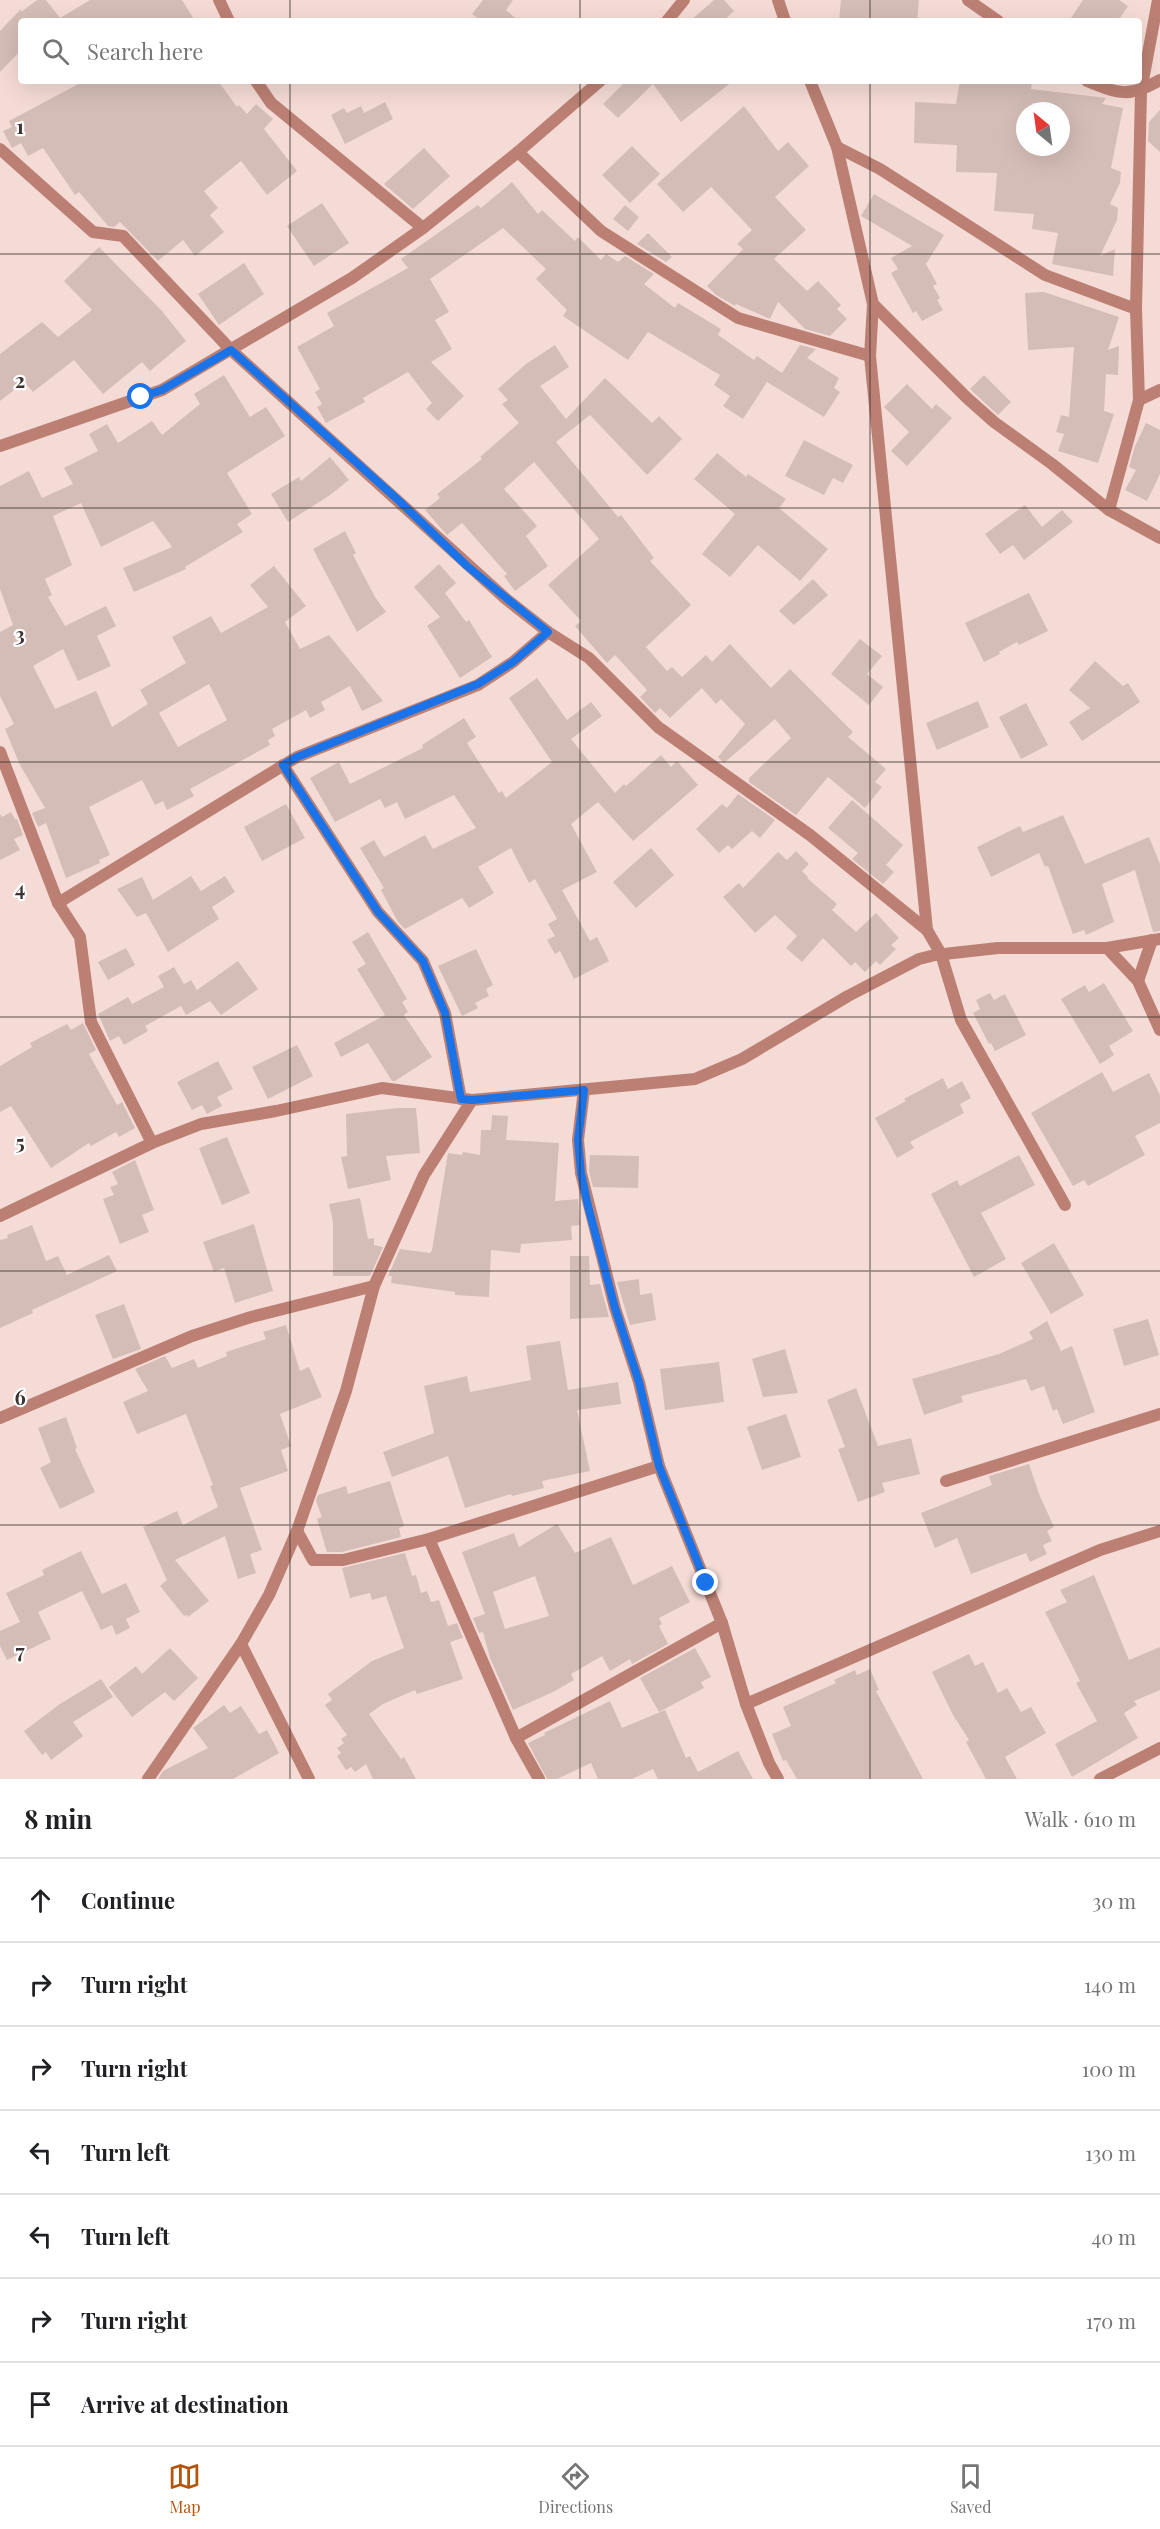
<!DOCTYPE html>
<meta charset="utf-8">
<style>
body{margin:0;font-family:"Playfair Display",serif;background:#f2f2f2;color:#202124}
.compass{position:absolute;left:1016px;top:102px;width:54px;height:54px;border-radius:50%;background:#fff;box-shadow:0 6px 24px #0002;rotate:331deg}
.stop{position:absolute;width:18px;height:18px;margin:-14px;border:4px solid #1a73e8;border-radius:50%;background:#fff}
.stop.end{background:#1a73e8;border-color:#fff;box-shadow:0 2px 6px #0008}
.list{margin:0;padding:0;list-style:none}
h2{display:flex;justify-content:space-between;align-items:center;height:78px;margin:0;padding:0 24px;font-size:26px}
h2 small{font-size:20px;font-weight:400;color:#757577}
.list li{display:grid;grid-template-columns:39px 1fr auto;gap:18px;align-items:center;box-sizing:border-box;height:84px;padding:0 24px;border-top:2px solid #e0e0e0}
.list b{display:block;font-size:22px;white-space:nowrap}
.list em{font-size:20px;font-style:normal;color:#757577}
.icon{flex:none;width:33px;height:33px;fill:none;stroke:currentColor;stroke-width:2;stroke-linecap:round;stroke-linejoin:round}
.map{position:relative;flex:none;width:1160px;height:1779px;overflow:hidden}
.search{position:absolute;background:#fff;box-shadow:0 6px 24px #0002;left:18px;right:18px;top:18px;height:66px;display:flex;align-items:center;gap:15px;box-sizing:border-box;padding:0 21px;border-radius:6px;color:#757577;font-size:22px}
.sheet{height:666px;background:#fff}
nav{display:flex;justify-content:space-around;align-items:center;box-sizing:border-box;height:84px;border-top:2px solid #e0e0e0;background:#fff;font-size:16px;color:#757577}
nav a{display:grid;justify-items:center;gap:3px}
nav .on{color:#b45309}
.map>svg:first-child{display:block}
</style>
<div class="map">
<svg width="1160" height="1779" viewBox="0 0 1160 1779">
<rect width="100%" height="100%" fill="#f5dbd5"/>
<g fill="#d5bdb7" fill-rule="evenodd">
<path d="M37,0h9l14,18 30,-18h92l13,21h-174v29l-21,22v-41l21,-22v3z"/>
<path d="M483,0h30l-7,10 13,11h-38l-9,-7z"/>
<path d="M714,0h10l10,11 -11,10h-33z"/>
<path d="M841,0h78l-2,21h-78z"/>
<path d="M1083,0h36l9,6 -10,15h-49z"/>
<path d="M84,81h134l19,26 2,-2 8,9 9,-10 17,15 -9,10 33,42 -30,24 -26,-34 -37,30 14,17 -8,7 14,17 -29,24 -12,-16 -25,21 -38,-39 -6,5 -6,-1 -29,-34 -4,3 -32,-47 -15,8 -7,-13 -9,5 -9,-17 9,-4 -3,-6z"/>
<path d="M626,81h107l-52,41 -28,-38 -35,34 -15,-14z"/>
<path d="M960,81h72l-1,8 75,9 -4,6 21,4 -12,60 10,4 -1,11 -10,21 8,4 -1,12 -17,36 15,-7 -2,27 -61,-12 6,-31 -26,-4 2,-15 -40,-3 3,-38 -41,-1 1,-27 -43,-2 1,-41 41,2zM1025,111h36v36h-36z"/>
<path d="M385,102l8,17 -48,25 -14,-29 13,-7 3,5 14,-7 3,7z"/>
<path d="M744,106l34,45 10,-9 21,24 -34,31 31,33 -32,29 33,32 11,-10 23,24 -4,4 10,10 -17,17 -25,-7 -27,-27 -8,17 -34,-15 -1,2 -19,-11 -9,-9 36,-37 -6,-5 15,-14 -41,-43 -28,25 -26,-28z"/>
<path d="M1160,110v42l-12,-11 1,-19z"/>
<path d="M632,146l28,28 -30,29 -28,-28z"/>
<path d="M424,148l26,28 -37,33 -29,-25z"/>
<path d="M512,182l26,32 4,-4 33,31 3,-4 23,23 5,-6 12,8 7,-6 29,18 -10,10 31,24 3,-5 43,26 -3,6 36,25 3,-4 25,17 18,-28 16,4 -9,9 32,20 -5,10 6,4 -16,25 -57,-35 -24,37 -20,-13 7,-10 -16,-11 6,-10 -72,-43 -20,28 -65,-44 4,-6 -31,-31 10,-10 -43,-41 -73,51 19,33 -14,8 17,29 -21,13 33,34 -26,25 -12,-12 6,-6 -24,-31 -45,26 2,4 -39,21 -9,-16 5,-3 -7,-12 5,-3 -23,-42 37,-21 -7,-13 81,-45 -7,-9 77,-54 3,3z"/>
<path d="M874,194l70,41 -18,29 11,20 -4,2 7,12 -3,2 6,10 -21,11 -6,-10 -3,2 -22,-40 7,-4 -7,-11 21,-12 -51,-30z"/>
<path d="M322,203l27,40 -35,23 -27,-40z"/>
<path d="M625,205l14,12 -11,14 -15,-12z"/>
<path d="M648,233l24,24 -6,5 -29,-18z"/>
<path d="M99,247l63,64 24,30 -36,30 -8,-9 -39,32 -29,-34 -41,32 -5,-6 -7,5 -3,-4 -18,14v-47l42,-32 16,15 34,-27 -28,-29z"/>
<path d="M244,263l20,31 -45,31 -21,-31z"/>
<path d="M1044,292l75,25 -11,33 11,-4 -1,29 -12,-1 -2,37 10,3 -16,49 -40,-12 6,-17 -8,-2 5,-17 8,2 5,-70 -46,3 -3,-57z"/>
<path d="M555,345l14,22 -29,19 26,33 39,-41 47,45 7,-7 23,23 -35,36 -57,-60 -34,27 62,75 3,-2 33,43 -4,3 41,44 -45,42 21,24 5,-4 10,10 24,-22 6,7 18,-18 41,44 19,-19 63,63 -5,5 38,32 -11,13 7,5 -17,21 -37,-31 -32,38 -47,-33v-4l42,-40 -16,-19 -51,44 -6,-6 27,-33 -24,-25 -5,5 -14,-16 -32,30 -10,-10 -5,5 -15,-16 7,-7 -32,-35 -8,8 -32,-37 6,-5 -33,-36 51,-46 -65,-77 -30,27 33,37 -11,10 22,30 -33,25 -11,-15 3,-2 -45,-51 -15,12 -22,-25 15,-12 -3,-4 45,-35 -2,-2 39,-34 -17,-19 6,-4 -10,-11 28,-25z"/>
<path d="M224,375l26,42 16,-10 19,29 -58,37 25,41 -15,10 6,8 -58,35 1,2 -52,23 -11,-24 49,-21 -19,-26 -52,26 -20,-44 -28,13 19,49 -27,14 7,16 -4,2 17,29 41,-20 10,20 -19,10 14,30 -33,15 -15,-32 -30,17 22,43 41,-18 16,36 36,-23 -8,-14 46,-27 -14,-26 39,-21 10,17 47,-26 -18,-22 24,-19 32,40 -21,16 15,27 29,-14 54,66 -21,10 -12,-25 -29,16 4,8 -15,8 -4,-8 -34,19 3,7 -7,4 2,5 -80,44 4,7 -27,14 -4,-9 -8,4 -13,-25 -53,27 21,48 -11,5 1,3 -34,15 -20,-55 -8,4 -6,-14 13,-5 -25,-43 -15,-36 9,-5 -14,-28v-64l13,-7 -13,-36v-103l29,-15 13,27 31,-14 -9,-16 34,-17 -9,-17 18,-10 11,19 34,-22 10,14 38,-31 -6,-10zM209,684l18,36 -49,27 -19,-34z"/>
<path d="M984,375l27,27 -13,13 -28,-26z"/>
<path d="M907,384l25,25 4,-5 16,14 -45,48 -16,-15 18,-19 -25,-25z"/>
<path d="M1146,423l14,7v44l-13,27 -22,-11 11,-20 -7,-3 6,-21z"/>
<path d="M804,440l49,25 -10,18 -10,-5 -9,17 -39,-19z"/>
<path d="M717,453l29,24 2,-3 38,25 -7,9 49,41 -28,32 -42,-36 -28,32 -28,-23 33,-40 -41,-35z"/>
<path d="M330,457l19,23 -19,15 -42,27 -17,-28 28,-17 2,4z"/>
<path d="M1025,505l17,22 20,-17 11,12 -49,38 -11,-15 -13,9 -15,-20z"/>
<path d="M345,531l11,22 -3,2 22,42 11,15 -29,20 -44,-83z"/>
<path d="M439,564l17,19 -11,10 21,29 3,-2 23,37 -32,21 -33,-52 13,-9 -26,-30z"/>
<path d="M813,579l15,16 -34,30 -15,-14z"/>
<path d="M1029,593l19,38 -29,14 -2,-3 -18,10 1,2 -16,8 -19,-39z"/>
<path d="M860,639l22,17 -15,18 16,13 -14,18 -38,-31z"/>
<path d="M1095,661l28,25 5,-3 12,19 -58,39 -13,-19 21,-14 -21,-18z"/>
<path d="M537,678l30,42 24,-18 11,14 -31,23 44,54 9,-9 2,2 35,-31 10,12 6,-6 21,24 -65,56 -35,-39 -27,22 26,48 -35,18 28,51 7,-4 12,24 -35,18 -14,-28 -5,3 -8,-14 8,-4 -7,-12 9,-5 -22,-40 -6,4 -18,-35 -33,19 16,26 -25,15 -7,-10 -57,31 -7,-7 -17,-32 3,-2 -24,-40 14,-8 10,17 41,-22 8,14 43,-21 -22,-33 -49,24 -8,-17 -12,6 -5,-9 -45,23 -25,-44 29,-16 11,22 73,-36 -1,-3 42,-27 12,19 -9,6 32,50 3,-2 4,7 46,-36 -43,-64z"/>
<path d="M978,701l11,26 -52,23 -11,-27z"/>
<path d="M1026,703l22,42 -27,14 -22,-42z"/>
<path d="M738,794l37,26 -15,18 -8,-7 -20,18 -4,-4 -9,8 -23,-24 26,-25 5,4z"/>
<path d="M852,800l51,45 -17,20 8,7 -11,12 -31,-25 6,-6 -30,-25z"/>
<path d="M286,804l19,34 -43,23 -18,-34z"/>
<path d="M11,812l4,7h2l6,16 -9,4 6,11 -20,10v-46l2,3z"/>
<path d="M1063,815l22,49 64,-27 11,27v67l-7,1 -18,-62 -33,14 12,38 -28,13 -2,-5 -11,4 -25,-68 -3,1 -6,-14 -48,24 -14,-30 43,-21 3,6z"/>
<path d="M651,848l23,27 -38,33 -23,-26z"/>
<path d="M796,851l13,13 -7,7 6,6 -1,1 30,26 -5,6 24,22 20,-19 23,25 -8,7 5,4 -16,16 -4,-4 -11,11 -10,-10 -4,4 -28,-28 -21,24 -16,-14 11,-12 -22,-21 -20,18 -32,-36 16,-14 4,5 35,-36 9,8z"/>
<path d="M191,876l10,15 24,-15 10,16 -23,15 7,12 -51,33 -22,-39 -9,4 -20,-28 25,-12 11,23z"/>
<path d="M368,932l39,67 -5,3 6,10 -4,3 28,42 -37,24h-3l-24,-38 -27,14 -7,-14 51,-28 -28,-46 9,-5 -14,-22z"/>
<path d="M126,948l9,17 -27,15 -10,-18z"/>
<path d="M476,949l17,36 -7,4 3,7 -14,7 3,5 -16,8 -24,-50z"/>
<path d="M238,961l20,28 -37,26 -11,-14 -24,14 -5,-9 -36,20 3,5 -24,14 -5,-9 -9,5 -12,-27 30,-17 4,7 32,-17 -6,-11 16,-9 10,17 7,-4 6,10z"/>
<path d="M1104,983l29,48 -24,15 5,9 -14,9 -39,-65 24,-14 4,7z"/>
<path d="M990,993l4,7 11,-6 21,41 -31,16 -4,-8 -2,1 -16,-31 7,-4 -4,-9z"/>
<path d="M83,1023l13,27 -7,4 28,51 5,-3 13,26 -16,9 -3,-5 -25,14 -2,-3 -38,25 -40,-62 -11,6v-46l32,-19 -2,-4 37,-19 4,6z"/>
<path d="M297,1045l16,31 -45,23 -16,-32z"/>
<path d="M218,1061l15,28 -16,8 5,9 -15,8 -5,-9 -10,5 -15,-28z"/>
<path d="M1102,1072l11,20 36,-19 11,22v28l-25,13 10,19 -57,31 -4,-6 -11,6 -42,-73z"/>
<path d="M943,1078l5,11 14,-8 9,17 -11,6 4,9 -54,29 4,6 -17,10 -22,-40 31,-17 -2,-2z"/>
<path d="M398,1108h18l4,45 -34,3 5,24 -43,9 -7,-32 6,-1 -1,-42z"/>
<path d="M492,1115l16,1 -2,24 53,3 -4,58 23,-2 2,26 -9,1 1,14 -51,4 -1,9 -29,-3 -2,47 -34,-2v-3l-64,-9 1,-7h-4l12,-27 30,4 2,-3 16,-97 14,2 1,-3 17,3 1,-25h10z"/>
<path d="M227,1137l23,56 -28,12 -23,-57z"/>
<path d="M590,1155l49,1 -1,32 -45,-1 -4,-15z"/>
<path d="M1019,1155l16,30 -54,28 25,46 -32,18 -43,-83 26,-14 3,6z"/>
<path d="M135,1160l19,50 -12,5 7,17 -29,12 -17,-45 11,-4 -4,-8 8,-3 -6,-12z"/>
<path d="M360,1198l8,41 6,-1v7l9,2 -13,29h-37v-54l-4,-18z"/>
<path d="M254,1224l19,67 -38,12 -11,-35 -10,4 -11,-30z"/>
<path d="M32,1225l14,36 12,-5 9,19 42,-20 8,16 -85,39 1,3 -33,15v-88l8,-2 -1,-3z"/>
<path d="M1054,1243l30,52 -33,19 -30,-51z"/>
<path d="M570,1256h19l1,29 10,-1 9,33 -39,2z"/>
<path d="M639,1279l1,16 12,-2 4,27 -26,5 -13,-43z"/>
<path d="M124,1304l17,45 -28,10 -18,-44z"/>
<path d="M1148,1319l11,36 -35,11 -11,-37z"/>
<path d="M1047,1321l14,30 11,-5 23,66 -32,12 -6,-15 -4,2 -9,-25 -13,5 -5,-12 -65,17 2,6 -39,13 -12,-36 87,-25 34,-15 -4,-7z"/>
<path d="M286,1325l14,46 9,-4 13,30 -42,17 11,32 -10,4 7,21 -48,17 22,62 -12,4 6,19 -18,6 -13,-43 -50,24 34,41 -21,16 -1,-2 -3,1 -24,-30 7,-6 -24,-53 34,-16 6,14 35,-18 -8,-21 3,-1 -27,-71 -49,20 -14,-32 25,-11 -13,-22 30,-13 7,12 22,-9 4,9 29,-12 -1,-4 40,-13 -3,-7z"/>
<path d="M560,1341l8,49 50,-8 3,22 -44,6 13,61 -48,10 2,7 -32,8 -1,-2 -46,14 -17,-52 -56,21 -9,-25 51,-19 -10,-47 43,-10 3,16 61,-12 -5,-34z"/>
<path d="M785,1349l13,44 -35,4 -11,-38z"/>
<path d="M719,1362l5,40 -59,8 -5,-41z"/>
<path d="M856,1388l22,58 33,-8 9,36 -38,9 3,9 -27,10 -20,-53 7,-2 -18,-47z"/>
<path d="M786,1414l15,43 -39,13 -15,-43z"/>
<path d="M66,1417l11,31 -2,1 20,43 -35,17 -20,-41 11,-6 -13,-34z"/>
<path d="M1029,1464l10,30 15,33 -7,4 5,10 -9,4 4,9 -17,8 -4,-9 -55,21 -14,-36 -22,10 -14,-35 71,-28 -3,-9z"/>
<path d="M390,1481l14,45 -5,2 2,9 -59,15h-15l-10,-33 5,-2 -6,-16 2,-6 28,-9 2,8z"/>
<path d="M557,1524l18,29 36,-16 22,48 39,-19 18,36 -31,16 3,6 -3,2 9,18 -36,20 -2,-5 -20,12 -8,-15 -31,18 3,6 -21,12 -40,18 -23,-52 -7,-26 -4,1 -6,-15 12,-4 -23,-62 52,-19 5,14zM535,1576l14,40 -44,13 -12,-37z"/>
<path d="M81,1551l21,43 24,-11 14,29 -14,7 4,9 -14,7 -4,-10 -11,5 -19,-39 -44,21 13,27 -44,21 -7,-14v-15l20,-9 -14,-29 38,-18 -2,-5z"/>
<path d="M405,1553l7,23 4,-1 5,18 6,-2 4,11 8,-2 9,26 9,-3 6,15 -13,4 13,37 -46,15 -2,-4 -32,14 -14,10 32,45 3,-2 12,22h-43l-7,-15 -11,8 -4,-5 -5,3 -9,-14 4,-3 -4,-5 7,-5 -3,-4 6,-4 -22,-30 7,-5 -4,-6 44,-33 32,-13 -18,-52 -14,4 -2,-7 -20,5 -8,-30z"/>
<path d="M1094,1575l35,85 31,-13v43l-26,11 3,4 -13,8 14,25 -66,39 -17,-33 42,-23 -21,-38 4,-2 -35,-69 22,-10 -7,-12z"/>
<path d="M170,1648l28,30 -24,23 -9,-9 -33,25 -23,-30 27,-21 6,8z"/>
<path d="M695,1648l16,29 -10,5 3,6 -45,24 -19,-34z"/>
<path d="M969,1654l6,12 8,-4 15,31 9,-5 14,24 10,-5 15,26 -41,24 12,22h-31l-20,-37 3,-2 -16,-25 -21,-43z"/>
<path d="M870,1669l9,21 -3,1 47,88h-126l-11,-19 -3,1 -11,-27 19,-8 -8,-19 53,-24 -2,-3 21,-10 2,5z"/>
<path d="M101,1679l12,18 -40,25 10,14 -32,24 -5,-8 -4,3 -18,-24 36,-27z"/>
<path d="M610,1701l12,27 43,-18 21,48 4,-2 8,16 40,-21 15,28h-95l-5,-10 -21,10h-34l-7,-16 -34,16h-10l-19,-36 17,-8 -1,-2z"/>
<path d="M224,1705l6,8 11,-7 18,28 8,-4 12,23 -46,26h-75l5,-8 45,-23 -15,-20z"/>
</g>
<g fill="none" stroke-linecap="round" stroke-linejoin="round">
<g stroke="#bb8073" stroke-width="12">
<path d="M219,0l10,21"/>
<path d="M778,0l7,21"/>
<path d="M968,0l30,21"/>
<path d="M667,21l17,-21"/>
<path d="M256,81l15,22 152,125"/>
<path d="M810,81l27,66 36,157 -3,52 57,574 14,24 20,66 104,185"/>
<path d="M1087,81c32,13 42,17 73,-1"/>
<path d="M837,147l43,22 165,106 91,34"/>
<path d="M0,149l93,83 30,4 108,114 275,249 42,33 41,26 69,69 152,108 117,95"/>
<path d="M518,152l83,79 137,87 132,38"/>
<path d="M873,304l94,94 27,24 58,42 57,46 51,28"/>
<path d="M1139,400l21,-10"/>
<path d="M0,446l162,-56 190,-112 71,-50 95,-76 82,-71"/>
<path d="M1109,510l30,-110 -3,-91 5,-218 17,-91"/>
<path d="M0,752l58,151 22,34 11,85 61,121"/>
<path d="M283,765l95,147 45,49 22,52 16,86"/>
<path d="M58,903l239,-146 181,-72 35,-23 35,-30"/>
<path d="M1107,948l31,33 22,49"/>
<path d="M1138,981l14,-41"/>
<path d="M584,1090l-6,50 3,33 34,135 24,74 20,84 63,157 24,81 23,59 9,16"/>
<path d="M0,1216l152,-73 49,-19 75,-13 106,-23 90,12 223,-21 47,-20 106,-63 71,-37 16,-4 63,-7h109l53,-9"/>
<path d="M0,1418l192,-82 59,-19 123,-31"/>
<path d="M946,1481l214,-67"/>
<path d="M297,1531l16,29h30l86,-21 230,-73"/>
<path d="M429,1539l87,199 23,41"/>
<path d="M241,1644l68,135"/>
<path d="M746,1704l354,-154 60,-19"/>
<path d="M516,1738l206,-115"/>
<path d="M148,1779l93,-135 28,-49 28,-64 49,-140 28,-105 50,-111 48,-75"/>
<path d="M1100,1779l60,-31"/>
</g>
</g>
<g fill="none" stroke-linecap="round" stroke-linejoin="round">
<path stroke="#1a73e8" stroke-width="8" d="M141,397l21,-7 69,-40 166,149 70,67 81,66 -35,30 -35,22 -181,73 -14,8 95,147 45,49 22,52 16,86 11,1 112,-10 -6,50 3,33 7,33 27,102 24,74 20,84 47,117"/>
</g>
<path fill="none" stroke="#3b312f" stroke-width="1.5" stroke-opacity="0.55" d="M290,0v21M580,0v21M870,0v21M290,81v1698M580,81v1698M870,81v1698M0,254h1160M0,508h1160M0,762h1160M0,1017h1160M0,1271h1160M0,1525h1160"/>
<g font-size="20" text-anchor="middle" font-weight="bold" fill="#3b312f" stroke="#fff" stroke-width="4.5" stroke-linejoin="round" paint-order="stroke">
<text x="20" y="134">1</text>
<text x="20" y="388">2</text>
<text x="20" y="642">3</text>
<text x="20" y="896">4</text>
<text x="20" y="1150">5</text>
<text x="20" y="1405">6</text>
<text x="20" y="1659">7</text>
</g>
</svg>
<svg class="compass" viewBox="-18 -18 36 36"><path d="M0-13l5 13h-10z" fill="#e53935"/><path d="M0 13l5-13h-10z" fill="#757577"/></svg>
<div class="stop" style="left:141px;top:397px"></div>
<div class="stop end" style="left:706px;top:1583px"></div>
<div class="search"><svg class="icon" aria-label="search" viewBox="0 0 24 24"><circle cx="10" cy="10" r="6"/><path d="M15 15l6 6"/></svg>Search here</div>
</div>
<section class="sheet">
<h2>8 min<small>Walk · 610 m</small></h2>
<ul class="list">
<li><svg class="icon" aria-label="ahead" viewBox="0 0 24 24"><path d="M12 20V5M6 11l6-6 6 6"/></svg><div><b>Continue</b></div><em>30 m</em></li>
<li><svg class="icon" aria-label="right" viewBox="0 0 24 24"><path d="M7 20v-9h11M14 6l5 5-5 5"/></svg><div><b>Turn right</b></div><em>140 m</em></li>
<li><svg class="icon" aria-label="right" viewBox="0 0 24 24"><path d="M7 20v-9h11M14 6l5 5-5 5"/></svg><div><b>Turn right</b></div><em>100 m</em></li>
<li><svg class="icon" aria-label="left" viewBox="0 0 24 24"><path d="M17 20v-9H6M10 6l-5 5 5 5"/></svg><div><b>Turn left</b></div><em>130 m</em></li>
<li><svg class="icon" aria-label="left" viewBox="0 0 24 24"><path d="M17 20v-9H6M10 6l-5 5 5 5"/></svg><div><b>Turn left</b></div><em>40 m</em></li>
<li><svg class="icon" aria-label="right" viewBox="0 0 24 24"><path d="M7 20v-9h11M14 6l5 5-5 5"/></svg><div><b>Turn right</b></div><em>170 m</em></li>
<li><svg class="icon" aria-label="arrive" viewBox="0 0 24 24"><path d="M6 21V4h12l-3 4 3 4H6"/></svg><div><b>Arrive at destination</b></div></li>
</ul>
</section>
<nav>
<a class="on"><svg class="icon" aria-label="map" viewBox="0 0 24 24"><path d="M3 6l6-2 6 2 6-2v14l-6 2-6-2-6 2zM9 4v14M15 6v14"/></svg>Map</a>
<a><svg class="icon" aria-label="directions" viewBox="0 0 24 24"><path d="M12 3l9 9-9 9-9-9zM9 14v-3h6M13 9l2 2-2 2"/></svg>Directions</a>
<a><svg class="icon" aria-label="saved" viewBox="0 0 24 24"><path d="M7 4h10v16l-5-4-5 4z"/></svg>Saved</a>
</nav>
